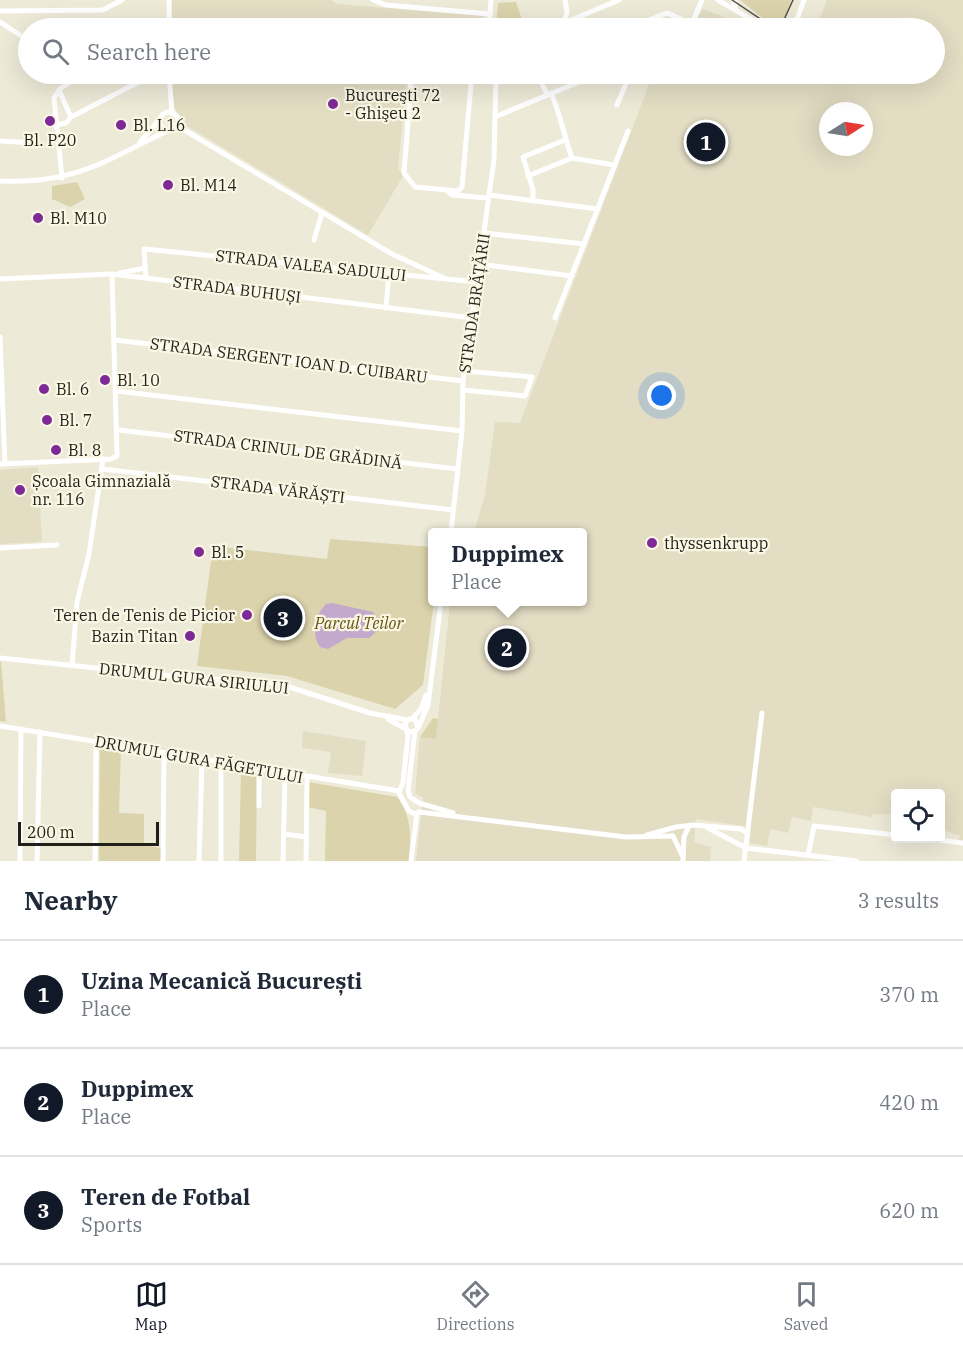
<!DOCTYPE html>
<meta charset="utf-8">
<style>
body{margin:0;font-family:"IBM Plex Serif",serif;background:#f2f2f3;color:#1f2937}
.controls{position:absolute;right:18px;bottom:18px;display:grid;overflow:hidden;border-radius:6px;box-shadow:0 6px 24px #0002}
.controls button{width:54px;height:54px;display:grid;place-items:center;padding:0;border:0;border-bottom:2px solid #e0e1e3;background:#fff;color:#1f2937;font:30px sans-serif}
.compass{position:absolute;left:819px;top:102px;width:54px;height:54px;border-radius:50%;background:#fff;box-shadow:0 6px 24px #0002;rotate:78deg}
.scale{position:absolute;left:18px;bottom:15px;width:141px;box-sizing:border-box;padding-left:6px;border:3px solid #201f19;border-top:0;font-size:16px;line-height:21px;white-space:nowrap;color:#201f19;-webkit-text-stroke:4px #fbf7e5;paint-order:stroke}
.you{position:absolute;left:662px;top:396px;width:21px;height:21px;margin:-15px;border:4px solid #fff;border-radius:50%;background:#1a73e8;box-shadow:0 0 0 9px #1a73e833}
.badge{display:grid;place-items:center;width:39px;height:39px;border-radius:50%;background:#111827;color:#fff;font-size:20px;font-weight:700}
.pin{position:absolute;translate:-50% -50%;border:3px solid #fff;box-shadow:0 2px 6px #0006}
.popup{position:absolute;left:428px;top:528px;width:159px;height:78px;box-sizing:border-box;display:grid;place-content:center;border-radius:6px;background:#fff;filter:drop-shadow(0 2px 4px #0005);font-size:20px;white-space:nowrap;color:#747a83}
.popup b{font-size:22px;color:#1f2937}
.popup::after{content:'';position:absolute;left:50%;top:100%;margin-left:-12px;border:12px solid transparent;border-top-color:#fff}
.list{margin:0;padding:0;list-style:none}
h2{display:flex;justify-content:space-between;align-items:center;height:78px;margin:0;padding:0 24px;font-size:26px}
h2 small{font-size:20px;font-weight:400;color:#747a83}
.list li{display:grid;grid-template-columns:39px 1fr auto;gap:18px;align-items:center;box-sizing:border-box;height:108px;padding:0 24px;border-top:2px solid #e0e1e3}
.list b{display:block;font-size:22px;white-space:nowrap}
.list p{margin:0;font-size:20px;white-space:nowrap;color:#747a83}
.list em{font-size:20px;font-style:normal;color:#747a83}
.icon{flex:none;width:33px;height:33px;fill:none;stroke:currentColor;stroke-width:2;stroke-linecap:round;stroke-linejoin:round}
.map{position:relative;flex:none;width:963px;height:861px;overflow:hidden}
.search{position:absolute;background:#fff;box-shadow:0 6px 24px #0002;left:18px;right:18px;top:18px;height:66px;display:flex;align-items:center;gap:15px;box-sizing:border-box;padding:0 21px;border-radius:33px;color:#747a83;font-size:22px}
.sheet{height:402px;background:#fff}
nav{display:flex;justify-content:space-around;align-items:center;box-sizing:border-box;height:84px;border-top:2px solid #e0e1e3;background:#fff;font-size:16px;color:#747a83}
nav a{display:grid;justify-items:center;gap:3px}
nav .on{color:#111827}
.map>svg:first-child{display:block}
</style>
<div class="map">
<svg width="963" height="861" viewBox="0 0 963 861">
<rect width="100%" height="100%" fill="#edead8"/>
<g fill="#e3ddc4" fill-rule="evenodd">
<path d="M172,0h159l6,4 146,12 -1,12h-310z"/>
<path d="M827,0h136v841l-4,-1 1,-4 -19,-7 -1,-35h-44l-1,17 -4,-1 -1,4h-17l-1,3 -59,-10 -2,14 -19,-4 -4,16 -18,-4 -3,17 -17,-3 1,-16 -55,-8 -2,23 17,5 -1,14h-294l7,-63 -8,-5 5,-56 16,2 14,-137h132v-70h-108l11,-37 10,-73 25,1 133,-349h281v-46h-118zM828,111h36v36h-36z"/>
<path d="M703,9l48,19h-59z"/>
<path d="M172,74h235l-9,94 5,8 -35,59 -181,-109 -15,-22z"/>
<path d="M38,467l4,75 -42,2v-74z"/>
<path d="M303,731l63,10 -4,35 -34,-3 3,-21 -29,-4z"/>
</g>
<g fill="#dbd3ac">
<path d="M740,0h51l-7,20 -14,4z"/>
<path d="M516,2l8,24 -28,-2 2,-21z"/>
<path d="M77,182l8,17 -15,8 -18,-8v-13z"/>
<path d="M330,539l102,8v55h2l-11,83 -28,24 -108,-33 -90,-10 16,-120 114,13z"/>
<path d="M0,662h1l5,60 -6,-1z"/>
<path d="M433,718l5,1 -2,20 -16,-2z"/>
<path d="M100,745l21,4 -2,64 25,1v31l17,3v13h-62z"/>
<path d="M241,771l16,2 -1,88h-17z"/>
<path d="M308,782l89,15c15,19 14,41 12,64h-84l1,-50 -18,-4z"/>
</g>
<path fill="#c3a9cb" d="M332,603l41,9 6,9v8l-10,9h-22l-19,11 -8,-2c-9,-13 -5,-32 6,-43z"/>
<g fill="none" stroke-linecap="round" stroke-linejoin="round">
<g stroke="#fff" stroke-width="5">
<path d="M169,0v28"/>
<path d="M373,0l13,5 104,9"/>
<path d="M718,0l48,28"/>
<path d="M0,11l103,-1 19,-10"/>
<path d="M0,22l28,18"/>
<path d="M564,23l3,-11 -2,-12"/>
<path d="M154,28l15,-9"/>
<path d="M489,28l2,-28"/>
<path d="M560,28l4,-5 55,-23"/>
<path d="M628,28l39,-15 23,10"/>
<path d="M676,28l17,-7 9,-21"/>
<path d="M794,28l10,-28"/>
<path d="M169,74l3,39"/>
<path d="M442,74l-31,8 -7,91 11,14 43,4 4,-4 9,-103 -2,-10"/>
<path d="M538,74l9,21"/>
<path d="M59,90l12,27"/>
<path d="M551,93c10,23 13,43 21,65"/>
<path d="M617,105l13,-31"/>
<circle cx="169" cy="121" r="9"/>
<path d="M495,117l103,-43"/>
<path d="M56,125l10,-2 5,-6 83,-43"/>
<path d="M176,125l216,129 50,23"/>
<path d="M0,141l35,2"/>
<path d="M140,142l20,-23"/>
<path d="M528,176l44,-18 42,7"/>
<path d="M62,178l-8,-80 7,-10 22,-14"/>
<path d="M0,181c75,3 105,-20 169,-51"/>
<path d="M447,191l5,4 36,3"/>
<path d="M489,195l109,14"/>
<path d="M533,199v-9l-10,-33 42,-17"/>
<path d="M484,233l100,11"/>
<path d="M314,240l8,-27"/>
<path d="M479,264l93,12"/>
<path d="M120,273l25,-5"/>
<path d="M146,278l-2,-29 333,33"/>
<path d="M0,279l112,-5 360,44"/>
<path d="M386,308l3,-35"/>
<path d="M555,318l73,-187"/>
<path d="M0,337l5,127"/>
<path d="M115,340l348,41"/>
<path d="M463,390l62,6 7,-19 -67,-6"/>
<path d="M116,391l346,40"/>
<path d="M118,430l340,39"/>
<path d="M0,464l111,-5 6,-3 -5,-182"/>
<path d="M102,469l351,41"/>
<path d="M451,532l11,-101 1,-50 31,-221 2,-86"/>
<path d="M0,548l57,-3"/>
<path d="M0,658l192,20 85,5 93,30 38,7"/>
<path d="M72,665l5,-63 12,-48 14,-95"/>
<path d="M413,718l8,-9 5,-14"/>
<path d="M388,719l18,10"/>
<path d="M0,726l399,65"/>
<path d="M419,726l9,-21 13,-103"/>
<path d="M408,731l5,1 5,-4 -3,-9h-6l-4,4 3,13 -5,46 -4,11 10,18 6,3 4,-2"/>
<path d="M415,731l-7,59 2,7 9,6 34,10"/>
<path d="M259,806v-36"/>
<path d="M419,812l207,25 47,-1"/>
<path d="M708,828l38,20"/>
<path d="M284,834l22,3"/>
<path d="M647,835l29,-8 18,-2 47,4 6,4"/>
<path d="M673,836l9,19"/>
<path d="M924,838l39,5"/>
<path d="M746,848l110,13"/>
<path d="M808,855l6,-29 82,9"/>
<path d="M20,861l1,-132"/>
<path d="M37,861l3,-129"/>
<path d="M95,861l1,-119"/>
<path d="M163,861l1,-108"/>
<path d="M199,861l3,-101"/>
<path d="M221,861v-98"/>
<path d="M283,861l2,-87"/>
<path d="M306,861l1,-83"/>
<path d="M411,861l6,-48"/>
<path d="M683,861l1,-24 5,-11"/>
<path d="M744,861l18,-148"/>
</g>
<path stroke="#fff" stroke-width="6" d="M734,0l1,9"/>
<path stroke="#525148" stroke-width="1.5" d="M732,0l39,26 12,-4 10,-22"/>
</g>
<g fill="#7f2997" stroke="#fbf7e5" stroke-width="2">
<circle cx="333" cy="104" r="6"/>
<circle cx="50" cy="121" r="6"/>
<circle cx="121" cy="125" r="6"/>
<circle cx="168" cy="185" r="6"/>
<circle cx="38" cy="218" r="6"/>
<circle cx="105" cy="380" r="6"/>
<circle cx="44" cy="389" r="6"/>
<circle cx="47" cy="420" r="6"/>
<circle cx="56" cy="450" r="6"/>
<circle cx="20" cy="490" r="6"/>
<circle cx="652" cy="543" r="6"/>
<circle cx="199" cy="552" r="6"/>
<circle cx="247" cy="615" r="6"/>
<circle cx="190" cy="636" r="6"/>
</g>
<g text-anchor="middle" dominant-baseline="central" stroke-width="4.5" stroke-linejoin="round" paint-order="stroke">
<g font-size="16" fill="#201f19" stroke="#fbf7e5" text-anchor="start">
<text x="345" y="95">Bucureşti 72<tspan x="345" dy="18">- Ghişeu 2</tspan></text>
<text x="133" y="125">Bl. L16</text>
<text x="50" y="140" text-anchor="middle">Bl. P20</text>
<text x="180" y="185">Bl. M14</text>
<text x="50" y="218">Bl. M10</text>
<text x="117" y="380">Bl. 10</text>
<text x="56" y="389">Bl. 6</text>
<text x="59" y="420">Bl. 7</text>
<text x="68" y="450">Bl. 8</text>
<text x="32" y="481">Școala Gimnazială<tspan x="32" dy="18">nr. 116</tspan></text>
<text x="664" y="543">thyssenkrupp</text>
<text x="211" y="552">Bl. 5</text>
<text x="235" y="615" text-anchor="end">Teren de Tenis de Picior</text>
<text x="178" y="636" text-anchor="end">Bazin Titan</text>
</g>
<g font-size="16" fill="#201f19" stroke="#fbf7e5">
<text transform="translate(311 265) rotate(6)">STRADA VALEA SADULUI</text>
<text transform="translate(237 289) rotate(7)">STRADA BUHUȘI</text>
<text transform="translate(474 303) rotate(-82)">STRADA BRĂȚĂRII</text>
<text transform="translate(289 360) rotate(7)">STRADA SERGENT IOAN D. CUIBARU</text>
<text transform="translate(288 449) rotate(7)">STRADA CRINUL DE GRĂDINĂ</text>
<text transform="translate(278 489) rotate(7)">STRADA VĂRĂȘTI</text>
<text transform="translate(194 678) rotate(6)">DRUMUL GURA SIRIULUI</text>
<text transform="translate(199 759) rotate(10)">DRUMUL GURA FĂGETULUI</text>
</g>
<g font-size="16" font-style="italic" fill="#645613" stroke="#fbf7e5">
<text x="359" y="623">Parcul Teilor</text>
</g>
</g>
</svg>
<div class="controls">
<button><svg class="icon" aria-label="locate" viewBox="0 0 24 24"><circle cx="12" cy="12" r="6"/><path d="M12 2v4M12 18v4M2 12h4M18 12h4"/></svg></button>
</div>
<svg class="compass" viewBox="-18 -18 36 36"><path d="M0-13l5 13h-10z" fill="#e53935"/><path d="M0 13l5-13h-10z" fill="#747a83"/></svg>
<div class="scale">200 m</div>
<div class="you"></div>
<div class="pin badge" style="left:706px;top:142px">1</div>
<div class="pin badge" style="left:507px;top:648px">2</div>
<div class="popup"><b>Duppimex</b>Place</div>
<div class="pin badge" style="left:283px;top:618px">3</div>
<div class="search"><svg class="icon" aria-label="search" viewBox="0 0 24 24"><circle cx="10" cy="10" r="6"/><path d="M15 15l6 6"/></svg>Search here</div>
</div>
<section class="sheet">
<h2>Nearby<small>3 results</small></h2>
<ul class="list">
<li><span class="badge">1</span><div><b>Uzina Mecanică București</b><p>Place</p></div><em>370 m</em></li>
<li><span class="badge">2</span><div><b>Duppimex</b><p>Place</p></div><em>420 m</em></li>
<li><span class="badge">3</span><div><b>Teren de Fotbal</b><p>Sports</p></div><em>620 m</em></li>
</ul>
</section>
<nav>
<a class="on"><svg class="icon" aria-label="map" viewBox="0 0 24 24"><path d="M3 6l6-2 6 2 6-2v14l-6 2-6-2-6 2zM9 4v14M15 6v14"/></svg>Map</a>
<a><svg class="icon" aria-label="directions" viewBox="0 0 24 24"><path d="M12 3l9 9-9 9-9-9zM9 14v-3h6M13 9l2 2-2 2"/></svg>Directions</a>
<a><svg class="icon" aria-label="saved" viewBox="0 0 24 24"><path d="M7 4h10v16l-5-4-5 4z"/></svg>Saved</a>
</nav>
